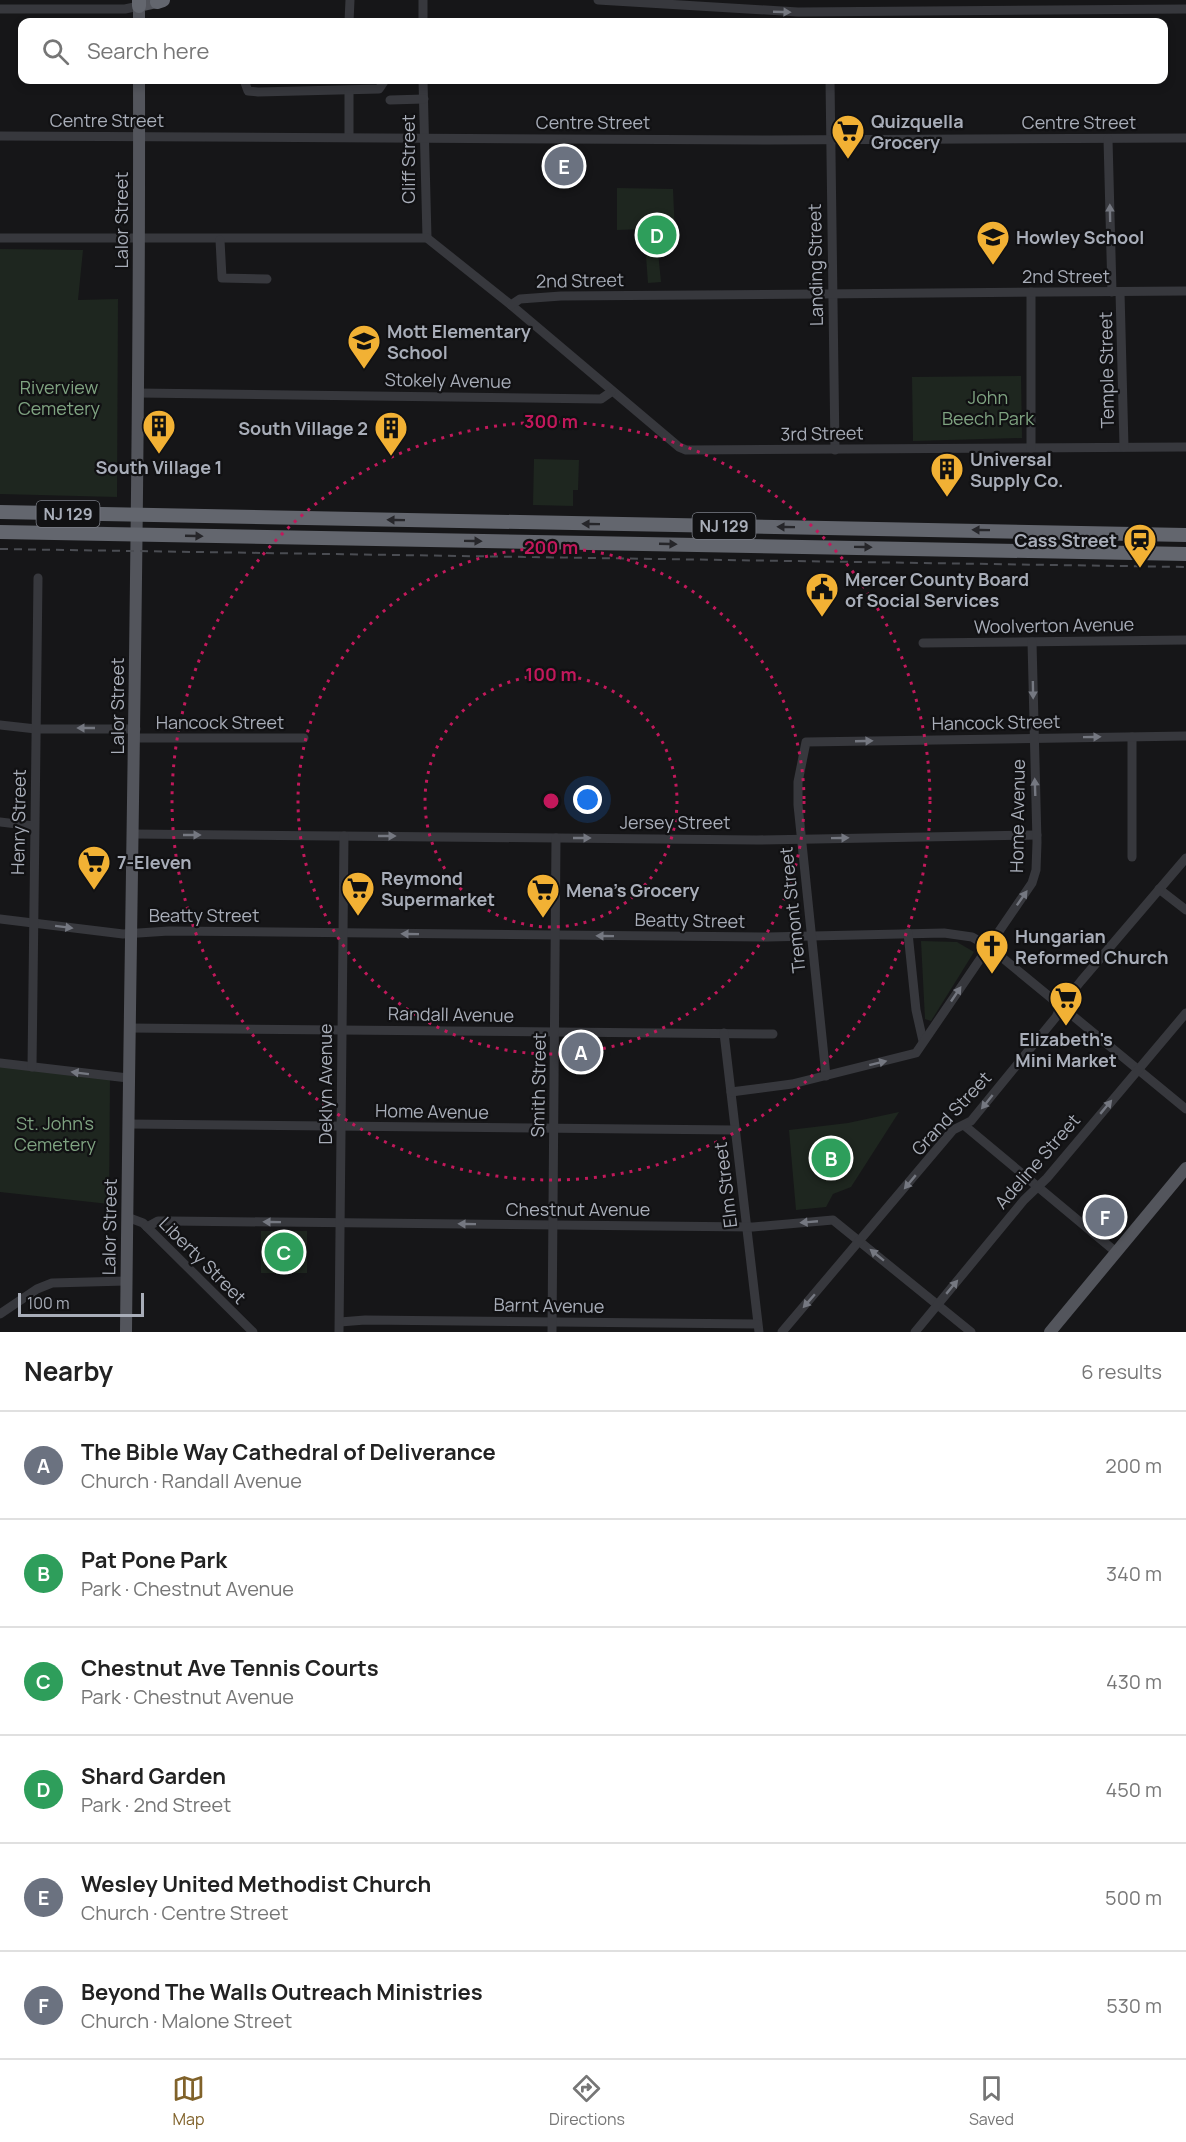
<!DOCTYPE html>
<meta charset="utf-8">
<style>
body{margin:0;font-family:Manrope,sans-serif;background:#f2f2f2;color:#222}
.scale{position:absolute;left:18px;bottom:15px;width:126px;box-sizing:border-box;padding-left:6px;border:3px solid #a8adb8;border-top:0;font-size:16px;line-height:21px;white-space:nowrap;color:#a8adb8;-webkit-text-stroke:4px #111113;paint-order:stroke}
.you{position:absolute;left:588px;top:800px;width:21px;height:21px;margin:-15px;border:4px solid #fff;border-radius:50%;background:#1a73e8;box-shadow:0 0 0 9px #1a73e833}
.badge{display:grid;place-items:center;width:39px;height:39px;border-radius:50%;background:#80622a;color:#fff;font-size:20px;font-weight:700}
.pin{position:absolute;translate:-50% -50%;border:3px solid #fff;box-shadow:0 2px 6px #0006}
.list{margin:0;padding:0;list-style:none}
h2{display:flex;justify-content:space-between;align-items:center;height:78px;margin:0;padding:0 24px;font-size:26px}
h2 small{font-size:20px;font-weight:400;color:#767676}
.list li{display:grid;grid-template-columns:39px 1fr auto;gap:18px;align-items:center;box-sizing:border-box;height:108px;padding:0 24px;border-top:2px solid #e0e0e0}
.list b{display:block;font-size:22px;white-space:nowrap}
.list p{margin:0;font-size:20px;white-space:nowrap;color:#767676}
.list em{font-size:20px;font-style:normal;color:#767676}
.icon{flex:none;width:33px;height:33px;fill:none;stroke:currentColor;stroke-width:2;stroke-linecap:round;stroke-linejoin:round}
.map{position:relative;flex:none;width:1186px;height:1332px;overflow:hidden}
.search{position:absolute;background:#fff;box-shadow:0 3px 9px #0003;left:18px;right:18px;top:18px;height:66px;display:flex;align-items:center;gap:15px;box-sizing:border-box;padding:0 21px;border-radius:12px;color:#767676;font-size:22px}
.sheet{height:726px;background:#fff}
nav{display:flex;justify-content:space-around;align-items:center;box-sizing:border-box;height:84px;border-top:2px solid #e0e0e0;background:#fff;font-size:16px;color:#767676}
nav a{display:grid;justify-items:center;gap:3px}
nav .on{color:#80622a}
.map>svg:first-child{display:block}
</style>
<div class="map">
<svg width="1186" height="1332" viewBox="0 0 1186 1332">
<rect width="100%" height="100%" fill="#161618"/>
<g fill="#1e261f">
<path d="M617,188l56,1 2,45 -18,8 4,40 -13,1 -4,-54 -27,1z"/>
<path d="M0,249l83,1 -5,50 40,-1 -1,198 -117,-3z"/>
<path d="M1021,376l1,62 -109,3 -1,-64z"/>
<path d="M534,459l45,1 -1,30h-5v16l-40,-1z"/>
<path d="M921,941l36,1 17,10 -43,69 -6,-2z"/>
<path d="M0,1061l110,14 -1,129 -109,-12z"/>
<path d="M899,1112l-48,75 -18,7 -7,13 -30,3 -7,-80 59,-7z"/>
<rect x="261" y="1231" width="46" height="42"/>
</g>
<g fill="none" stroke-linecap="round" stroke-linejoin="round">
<g stroke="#37383d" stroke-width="9">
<path d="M423,0v22"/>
<path d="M598,0l200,12 388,-3"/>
<path d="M0,9h125l14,-3"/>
<path d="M349,22l1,-22"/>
<path d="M244,80l4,11 10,1 121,-3 6,-9"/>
<path d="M423,80l4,158"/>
<path d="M830,80l5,370"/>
<path d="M349,91v46"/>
<path d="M390,100l34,-1"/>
<path d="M0,136l768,4 418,-2"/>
<path d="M1108,139l4,153"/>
<path d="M0,238h427l84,67 168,142 7,3 500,-3"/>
<path d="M220,240l2,38 45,1"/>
<path d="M1031,292v156"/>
<path d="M1120,292l4,155"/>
<path d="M511,305l9,-6 41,-3 625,-5"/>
<path d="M138,393l463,6 10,-7"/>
<path d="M923,643l263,-3"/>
<path d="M0,725l36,4h100"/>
<path d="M1132,737v120"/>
<path d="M136,738h168"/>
<path d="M0,822l34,4"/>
<path d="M133,834l624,6 280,-5"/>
<path d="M1159,889l27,21"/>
<path d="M0,919l123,15 46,-3 599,6 176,-4 28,4 16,9 198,163"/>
<path d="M908,933l8,77 7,31"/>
<path d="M129,1028l644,6"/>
<path d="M724,1033l35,299"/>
<path d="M0,1063l128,15"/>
<path d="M32,1067l6,-489"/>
<path d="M826,1076l-28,-271v-23l8,-40 380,-6"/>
<path d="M731,1092l61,-8 124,-31 116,-170 4,-13 1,-28 -5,-200"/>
<path d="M128,1124l607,6"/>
<path d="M965,1126l151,126"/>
<path d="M127,1217l16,6 110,109"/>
<path d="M147,1227l11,-6h13l582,6 80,-7 138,112"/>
<path d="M0,1314l37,-25 15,-6 74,-2"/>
<path d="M340,1322l25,-2 392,4"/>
<path d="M339,1332l5,-496"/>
<path d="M552,1332l4,-494"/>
<path d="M782,1332l171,-202 18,-9 85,-104 5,-11 20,-25 105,-123"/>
<path d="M915,1332l109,-132 23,-22 139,-165"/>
</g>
<g stroke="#53555c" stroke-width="12">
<path d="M139,22v-16l18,-4"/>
<path d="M126,1332c4,-418 14,-835 13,-1252"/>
<path d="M1050,1332l136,-164"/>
</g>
<g stroke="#63666e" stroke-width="14">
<path d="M139,0v6"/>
<path d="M157,2l6,-2"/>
<path d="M0,512l1186,23"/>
<path d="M0,532l1186,22"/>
</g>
<path stroke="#4a4c52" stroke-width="2" stroke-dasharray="8 6" stroke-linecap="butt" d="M0,549l1186,18"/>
</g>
<defs><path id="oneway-solid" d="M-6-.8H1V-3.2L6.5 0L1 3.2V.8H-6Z" transform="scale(1.5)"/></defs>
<g fill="#757881">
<use href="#oneway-solid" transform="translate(782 12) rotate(2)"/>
<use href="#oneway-solid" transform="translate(1110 213) rotate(-91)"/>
<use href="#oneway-solid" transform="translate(1033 690) rotate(89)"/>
<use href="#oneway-solid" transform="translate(86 728) rotate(180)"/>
<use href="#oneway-solid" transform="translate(1092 737) rotate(-1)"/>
<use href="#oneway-solid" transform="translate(864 741) rotate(-2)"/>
<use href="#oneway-solid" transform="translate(1035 787) rotate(-92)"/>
<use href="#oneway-solid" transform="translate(192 835)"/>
<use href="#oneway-solid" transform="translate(387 836)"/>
<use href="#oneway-solid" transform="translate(582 838)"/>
<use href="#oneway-solid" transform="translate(840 838) rotate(-1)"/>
<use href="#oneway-solid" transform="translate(1022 898) rotate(-55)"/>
<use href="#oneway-solid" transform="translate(64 927) rotate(7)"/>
<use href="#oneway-solid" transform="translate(410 934) rotate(-179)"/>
<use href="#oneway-solid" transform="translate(605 936) rotate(-179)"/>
<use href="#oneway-solid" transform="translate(956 994) rotate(-56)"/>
<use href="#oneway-solid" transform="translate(878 1063) rotate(-14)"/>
<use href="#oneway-solid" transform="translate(80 1073) rotate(-173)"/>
<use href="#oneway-solid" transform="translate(987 1102) rotate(129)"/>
<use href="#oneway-solid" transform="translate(1106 1107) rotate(-50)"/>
<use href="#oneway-solid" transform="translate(910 1182) rotate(130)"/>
<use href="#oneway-solid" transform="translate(272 1222) rotate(-179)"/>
<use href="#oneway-solid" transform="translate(809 1222) rotate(175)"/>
<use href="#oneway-solid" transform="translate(467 1224) rotate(-179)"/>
<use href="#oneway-solid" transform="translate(877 1255) rotate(-141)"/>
<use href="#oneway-solid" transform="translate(952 1287) rotate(-50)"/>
<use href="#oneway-solid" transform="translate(809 1301) rotate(131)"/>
</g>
<g fill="#26262a">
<use href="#oneway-solid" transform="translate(396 520) rotate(-179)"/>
<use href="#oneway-solid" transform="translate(591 524) rotate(-179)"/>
<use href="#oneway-solid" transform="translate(786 527) rotate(-179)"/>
<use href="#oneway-solid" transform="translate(981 530) rotate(-179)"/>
<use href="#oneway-solid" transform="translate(194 536) rotate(2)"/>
<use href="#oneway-solid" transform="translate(473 541) rotate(1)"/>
<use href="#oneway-solid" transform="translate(668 544) rotate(2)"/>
<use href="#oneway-solid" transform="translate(863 547) rotate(1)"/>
</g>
<g fill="none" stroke="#c2185b" stroke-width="3" stroke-dasharray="3 6">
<circle cx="551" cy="801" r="126"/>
<circle cx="551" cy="801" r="253"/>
<circle cx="551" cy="801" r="379"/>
</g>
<defs>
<g id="supermarket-pin" transform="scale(1.725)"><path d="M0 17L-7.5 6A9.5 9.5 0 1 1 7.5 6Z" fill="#f2b134" stroke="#111113"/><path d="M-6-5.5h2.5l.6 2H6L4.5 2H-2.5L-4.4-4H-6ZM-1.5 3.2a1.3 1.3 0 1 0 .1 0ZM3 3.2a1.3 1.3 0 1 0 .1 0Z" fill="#111"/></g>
<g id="school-pin" transform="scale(1.725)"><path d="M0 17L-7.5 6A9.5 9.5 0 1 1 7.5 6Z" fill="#f2b134" stroke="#111113"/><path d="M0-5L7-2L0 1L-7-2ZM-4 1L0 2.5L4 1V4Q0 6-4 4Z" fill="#111"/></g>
<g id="building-pin" transform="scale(1.725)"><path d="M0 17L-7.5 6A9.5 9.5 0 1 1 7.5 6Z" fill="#f2b134" stroke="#111113"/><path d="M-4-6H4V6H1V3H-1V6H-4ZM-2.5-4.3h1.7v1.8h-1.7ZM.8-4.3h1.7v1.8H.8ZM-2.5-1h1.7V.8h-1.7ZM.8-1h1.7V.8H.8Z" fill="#111"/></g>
<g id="station-pin" transform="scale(1.725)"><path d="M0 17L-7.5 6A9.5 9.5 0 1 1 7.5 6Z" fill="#f2b134" stroke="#111113"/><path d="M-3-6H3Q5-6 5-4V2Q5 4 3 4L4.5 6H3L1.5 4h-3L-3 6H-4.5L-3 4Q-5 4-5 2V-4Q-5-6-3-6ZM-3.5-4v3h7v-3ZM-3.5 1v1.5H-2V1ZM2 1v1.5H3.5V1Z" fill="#111"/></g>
<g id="civic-pin" transform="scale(1.725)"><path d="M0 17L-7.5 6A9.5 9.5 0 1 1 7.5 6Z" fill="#f2b134" stroke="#111113"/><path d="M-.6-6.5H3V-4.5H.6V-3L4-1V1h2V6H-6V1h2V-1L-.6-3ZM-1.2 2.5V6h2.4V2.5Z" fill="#111"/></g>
<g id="church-pin" transform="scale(1.725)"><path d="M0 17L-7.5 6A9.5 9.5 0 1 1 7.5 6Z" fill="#f2b134" stroke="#111113"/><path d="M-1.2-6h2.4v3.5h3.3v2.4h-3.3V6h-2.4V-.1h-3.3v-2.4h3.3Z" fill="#111"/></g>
</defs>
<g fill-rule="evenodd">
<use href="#supermarket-pin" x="848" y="131"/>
<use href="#school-pin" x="993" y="237"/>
<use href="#school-pin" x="364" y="341"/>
<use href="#building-pin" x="159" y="426"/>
<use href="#building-pin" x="391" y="428"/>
<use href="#building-pin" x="947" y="469"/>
<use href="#station-pin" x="1140" y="540"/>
<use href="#civic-pin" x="822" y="589"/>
<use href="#supermarket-pin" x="94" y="862"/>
<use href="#supermarket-pin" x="358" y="888"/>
<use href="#supermarket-pin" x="543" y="890"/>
<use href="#church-pin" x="992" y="946"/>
<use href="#supermarket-pin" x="1066" y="998"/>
</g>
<g text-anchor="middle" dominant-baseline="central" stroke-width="4.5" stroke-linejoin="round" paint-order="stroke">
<g fill="#111113" stroke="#7b7e86" stroke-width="1.5">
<rect x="36.5" y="501" width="63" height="26" rx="4.5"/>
<rect x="692.5" y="513" width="63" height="26" rx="4.5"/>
</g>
<g font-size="16" font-weight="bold" fill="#a8adb8">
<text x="68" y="514">NJ 129</text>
<text x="724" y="526">NJ 129</text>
</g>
<g font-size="18" fill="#a8adb8" stroke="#111113">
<text x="107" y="120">Centre Street</text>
<text x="593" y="122">Centre Street</text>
<text x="1079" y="122">Centre Street</text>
<text transform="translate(408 159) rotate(-90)">Cliff Street</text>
<text transform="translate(121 220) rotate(-90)">Lalor Street</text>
<text transform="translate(815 265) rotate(-91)">Landing Street</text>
<text x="1066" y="276">2nd Street</text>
<text transform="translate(580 280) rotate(-1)">2nd Street</text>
<text transform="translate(1106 370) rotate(-91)">Temple Street</text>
<text transform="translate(448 380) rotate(1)">Stokely Avenue</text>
<text transform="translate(822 433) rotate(-1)">3rd Street</text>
<text transform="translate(1054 625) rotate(-1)">Woolverton Avenue</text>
<text transform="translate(117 706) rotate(-90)">Lalor Street</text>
<text x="220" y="722">Hancock Street</text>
<text transform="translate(996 722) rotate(-1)">Hancock Street</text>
<text transform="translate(1017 816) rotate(-89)">Home Avenue</text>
<text transform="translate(18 822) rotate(-89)">Henry Street</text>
<text x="675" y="822">Jersey Street</text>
<text transform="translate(792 910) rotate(-96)">Tremont Street</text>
<text x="204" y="915">Beatty Street</text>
<text transform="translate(690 920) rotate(1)">Beatty Street</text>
<text transform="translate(451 1014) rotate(1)">Randall Avenue</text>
<text transform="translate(325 1084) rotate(-90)">Deklyn Avenue</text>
<text transform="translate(538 1085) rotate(-89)">Smith Street</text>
<text transform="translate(432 1111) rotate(1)">Home Avenue</text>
<text transform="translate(951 1113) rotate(-47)">Grand Street</text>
<text transform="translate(1037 1161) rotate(-49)">Adeline Street</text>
<text transform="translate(725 1185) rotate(-97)">Elm Street</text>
<text x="578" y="1209">Chestnut Avenue</text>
<text transform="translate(109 1227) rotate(-89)">Lalor Street</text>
<text transform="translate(203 1260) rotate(45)">Liberty Street</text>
<text transform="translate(549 1305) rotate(1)">Barnt Avenue</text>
</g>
<g font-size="18" font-weight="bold" fill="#a8adb8" stroke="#111113" text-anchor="start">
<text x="871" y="121">Quizquella<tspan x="871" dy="21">Grocery</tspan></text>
<text x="1016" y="237">Howley School</text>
<text x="387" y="331">Mott Elementary<tspan x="387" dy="21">School</tspan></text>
<text x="368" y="428" text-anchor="end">South Village 2</text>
<text x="970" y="459">Universal<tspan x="970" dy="21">Supply Co.</tspan></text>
<text x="159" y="467" text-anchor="middle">South Village 1</text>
<text x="1117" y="540" text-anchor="end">Cass Street</text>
<text x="845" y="579">Mercer County Board<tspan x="845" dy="21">of Social Services</tspan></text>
<text x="117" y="862">7-Eleven</text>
<text x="381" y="878">Reymond<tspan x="381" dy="21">Supermarket</tspan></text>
<text x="566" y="890">Mena's Grocery</text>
<text x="1015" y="936">Hungarian<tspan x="1015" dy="21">Reformed Church</tspan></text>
<text x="1066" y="1039" text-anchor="middle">Elizabeth's<tspan x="1066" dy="21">Mini Market</tspan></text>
</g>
<g font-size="18" fill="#7fa381" stroke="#111113">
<text x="59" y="387">Riverview<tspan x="59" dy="21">Cemetery</tspan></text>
<text x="988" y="397">John<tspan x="988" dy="21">Beech Park</tspan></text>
<text x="55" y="1123">St. John's<tspan x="55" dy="21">Cemetery</tspan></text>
</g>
</g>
<circle cx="551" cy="801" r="9" fill="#c2185b" stroke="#111113" stroke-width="3"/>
<g font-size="18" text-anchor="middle" font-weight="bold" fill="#c2185b" stroke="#111113" stroke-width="4.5" stroke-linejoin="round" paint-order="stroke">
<text x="551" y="428">300 m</text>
<text x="551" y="554">200 m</text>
<text x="551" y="681">100 m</text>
</g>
</svg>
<div class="scale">100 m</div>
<div class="you"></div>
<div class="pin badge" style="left:581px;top:1052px;background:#6b7280">A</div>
<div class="pin badge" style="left:831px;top:1158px;background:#2e9e5b">B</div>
<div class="pin badge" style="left:284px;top:1252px;background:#2e9e5b">C</div>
<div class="pin badge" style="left:657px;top:235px;background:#2e9e5b">D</div>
<div class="pin badge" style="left:564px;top:166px;background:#6b7280">E</div>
<div class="pin badge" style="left:1105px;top:1217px;background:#6b7280">F</div>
<div class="search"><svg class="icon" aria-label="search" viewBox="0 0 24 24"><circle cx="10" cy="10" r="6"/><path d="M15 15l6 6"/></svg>Search here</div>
</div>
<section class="sheet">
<h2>Nearby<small>6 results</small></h2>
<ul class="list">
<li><span class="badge" style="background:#6b7280">A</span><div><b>The Bible Way Cathedral of Deliverance</b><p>Church · Randall Avenue</p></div><em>200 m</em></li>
<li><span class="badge" style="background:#2e9e5b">B</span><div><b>Pat Pone Park</b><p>Park · Chestnut Avenue</p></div><em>340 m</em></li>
<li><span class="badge" style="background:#2e9e5b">C</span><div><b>Chestnut Ave Tennis Courts</b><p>Park · Chestnut Avenue</p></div><em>430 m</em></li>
<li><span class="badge" style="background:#2e9e5b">D</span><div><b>Shard Garden</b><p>Park · 2nd Street</p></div><em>450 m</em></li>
<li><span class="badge" style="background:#6b7280">E</span><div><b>Wesley United Methodist Church</b><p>Church · Centre Street</p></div><em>500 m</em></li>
<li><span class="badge" style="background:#6b7280">F</span><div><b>Beyond The Walls Outreach Ministries</b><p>Church · Malone Street</p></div><em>530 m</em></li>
</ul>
</section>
<nav>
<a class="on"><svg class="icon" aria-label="map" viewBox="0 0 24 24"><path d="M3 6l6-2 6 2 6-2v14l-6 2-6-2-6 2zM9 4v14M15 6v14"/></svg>Map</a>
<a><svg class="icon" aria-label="directions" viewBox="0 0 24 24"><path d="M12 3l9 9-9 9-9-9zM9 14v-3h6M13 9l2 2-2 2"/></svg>Directions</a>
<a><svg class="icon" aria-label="saved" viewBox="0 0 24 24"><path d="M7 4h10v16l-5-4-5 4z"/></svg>Saved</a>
</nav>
